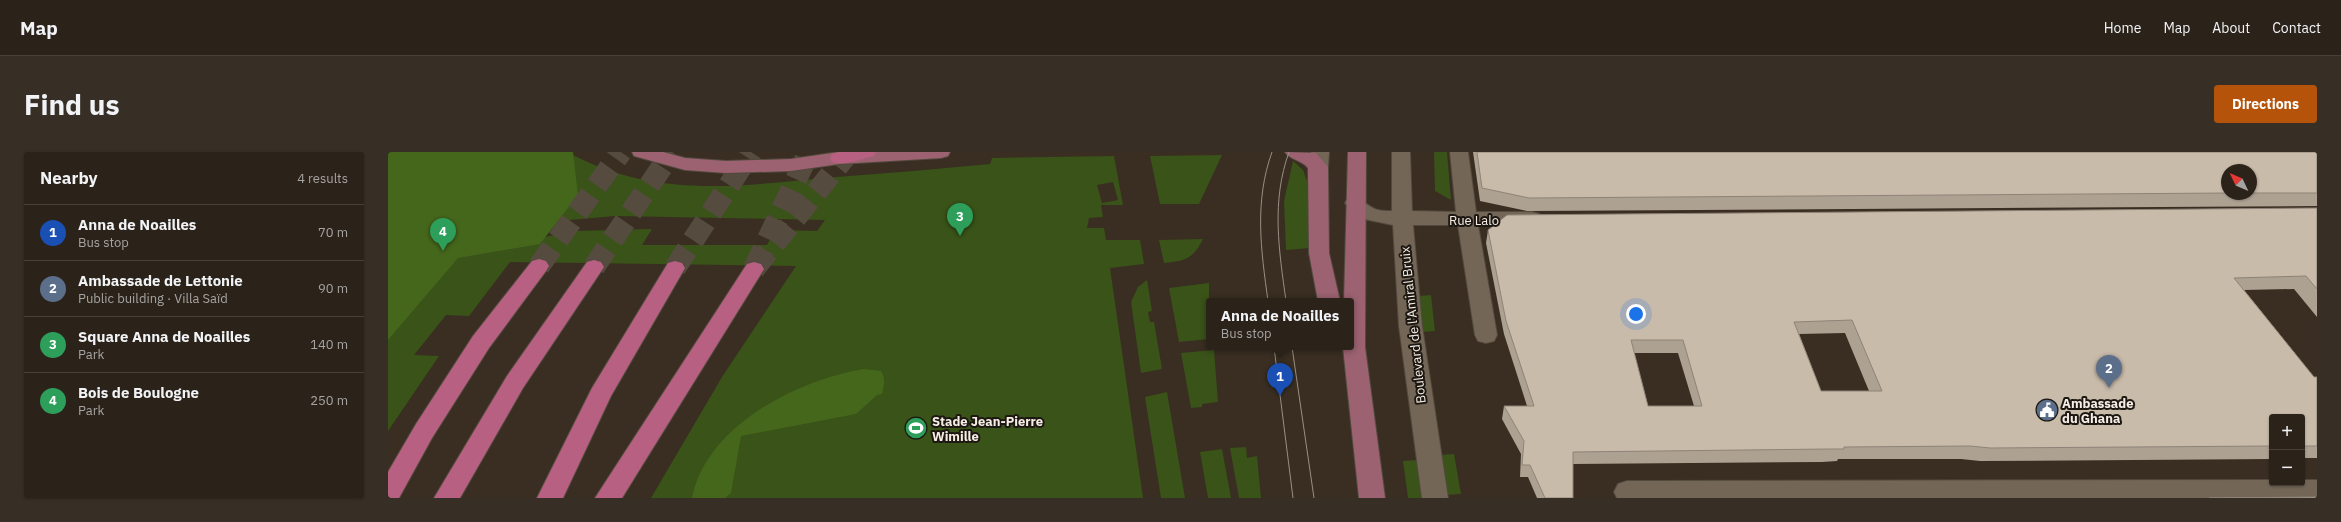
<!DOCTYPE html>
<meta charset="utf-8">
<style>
body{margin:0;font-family:"IBM Plex Sans",sans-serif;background:#372f26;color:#f1f3f6}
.controls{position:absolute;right:12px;bottom:12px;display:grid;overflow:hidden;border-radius:4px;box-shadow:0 1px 3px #0004}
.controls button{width:36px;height:36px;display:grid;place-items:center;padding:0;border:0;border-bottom:1px solid #473f38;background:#2b2219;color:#f1f3f6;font:20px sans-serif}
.compass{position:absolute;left:1833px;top:12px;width:36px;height:36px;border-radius:50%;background:#2b2219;box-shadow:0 1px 3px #0004;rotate:314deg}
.you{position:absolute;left:1248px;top:162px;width:14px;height:14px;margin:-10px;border:3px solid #fff;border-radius:50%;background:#1a73e8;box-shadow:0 0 0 6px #1a73e833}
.badge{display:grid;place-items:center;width:26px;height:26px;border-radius:50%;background:#b45309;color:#fff;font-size:13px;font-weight:700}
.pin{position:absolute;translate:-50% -33px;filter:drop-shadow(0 1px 2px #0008)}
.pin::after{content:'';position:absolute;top:21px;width:14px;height:12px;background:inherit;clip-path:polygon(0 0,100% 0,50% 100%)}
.popup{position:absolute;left:818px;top:146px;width:148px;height:52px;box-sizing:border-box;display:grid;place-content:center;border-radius:4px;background:#2b2219;filter:drop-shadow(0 1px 3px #0005);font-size:13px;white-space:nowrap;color:#a6a4a2}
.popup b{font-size:15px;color:#f1f3f6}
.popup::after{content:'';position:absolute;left:50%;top:100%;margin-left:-8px;border:8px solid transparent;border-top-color:#2b2219}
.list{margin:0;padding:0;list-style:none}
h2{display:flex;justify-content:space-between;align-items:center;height:52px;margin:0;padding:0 16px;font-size:17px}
h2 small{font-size:13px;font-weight:400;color:#a6a4a2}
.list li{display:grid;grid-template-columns:26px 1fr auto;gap:12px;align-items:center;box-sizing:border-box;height:56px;padding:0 16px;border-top:1px solid #473f38}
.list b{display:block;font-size:15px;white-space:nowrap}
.list p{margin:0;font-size:13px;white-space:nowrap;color:#a6a4a2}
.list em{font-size:13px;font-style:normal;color:#a6a4a2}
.map{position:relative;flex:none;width:1929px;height:346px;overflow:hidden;border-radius:4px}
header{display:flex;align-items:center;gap:24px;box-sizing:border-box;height:56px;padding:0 20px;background:#2b2219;border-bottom:1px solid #473f38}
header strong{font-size:19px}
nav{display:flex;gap:22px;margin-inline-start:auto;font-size:14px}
.intro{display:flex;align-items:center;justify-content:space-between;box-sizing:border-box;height:96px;padding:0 24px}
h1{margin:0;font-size:28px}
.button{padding:10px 18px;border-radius:4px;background:#b45309;color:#fff;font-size:14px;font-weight:700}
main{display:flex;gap:24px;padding:0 24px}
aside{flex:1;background:#2b2219;border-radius:4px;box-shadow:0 1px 3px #0004}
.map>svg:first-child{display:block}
</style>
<header>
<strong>Map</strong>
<nav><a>Home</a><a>Map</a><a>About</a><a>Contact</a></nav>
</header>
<div class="intro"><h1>Find us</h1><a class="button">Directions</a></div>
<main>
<aside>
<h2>Nearby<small>4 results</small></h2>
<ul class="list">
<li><span class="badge" style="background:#1a4fb4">1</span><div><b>Anna de Noailles</b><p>Bus stop</p></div><em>70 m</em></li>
<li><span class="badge" style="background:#5c6f8a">2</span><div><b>Ambassade de Lettonie</b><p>Public building · Villa Saïd</p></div><em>90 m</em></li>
<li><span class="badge" style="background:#2e9e5b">3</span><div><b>Square Anna de Noailles</b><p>Park</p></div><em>140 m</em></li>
<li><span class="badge" style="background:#2e9e5b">4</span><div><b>Bois de Boulogne</b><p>Park</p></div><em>250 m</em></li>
</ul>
</aside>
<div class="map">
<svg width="1929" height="346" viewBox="0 0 1929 346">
<rect width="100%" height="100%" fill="#392e21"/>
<g fill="#395318" fill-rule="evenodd">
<path d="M0,0h185v3c86,45 171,30 264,22 51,-4 102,-8 153,-13l2,-6 122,-2 9,49h-22l2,12 -14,1 -2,10h17l2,12h34l4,24 -34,4 33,230h-492l71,-121 74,-111 -286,-4 -41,54 -23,-1 -32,40 25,1 -51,75zM725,30l5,18 -16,3 -5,-18zM227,64l210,4 -8,11 -42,-1 -8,15h-125l10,-16 -78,2 -29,6 13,-16z"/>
<path d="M1046,0h13l4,48 -16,-9z"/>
<path d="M834,3l-23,49h-39l-10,-48z"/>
<path d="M905,9l10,9 4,11 4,65 -1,2 -24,2 -2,-49z"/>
<path d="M815,87c-10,20 -18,22 -39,24l-5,-23z"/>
<path d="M759,128l5,31 -4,1 2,10h4l8,47 -21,4 -10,-71 7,-15z"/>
<path d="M821,131v56l-30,3 -10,-54z"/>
<path d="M1043,143l4,36 -13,1 -4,-36z"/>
<path d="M826,198l4,52 -16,2v3l-11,1 -10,-55z"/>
<path d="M779,240l18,106h-24l-16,-101z"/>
<path d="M858,295l1,11 10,-2 4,42h-22l-9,-50z"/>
<path d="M834,297l9,49h-23l-8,-46z"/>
<path d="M1066,302l7,40 -15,1 -7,-40z"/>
<path d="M1029,308l6,38h-15l-5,-37z"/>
</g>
<g fill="#45671b">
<path d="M0,0h185l5,43 -38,49 -82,14 -70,82z"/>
<path d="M476,217l17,2c5,7 3,15 1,23l-5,1 -21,19 -115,22 -10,57 -6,5h-33c14,-72 105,-118 172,-129z"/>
</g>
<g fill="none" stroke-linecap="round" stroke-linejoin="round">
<path stroke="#554b3f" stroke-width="22" stroke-dasharray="22 11" stroke-linecap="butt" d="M366,117l95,-117"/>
<g stroke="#554b3f" stroke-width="22" stroke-dasharray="22 11" stroke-linecap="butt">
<path d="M151,114l82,-114"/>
<path d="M206,115l78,-115"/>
<path d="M287,116l76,-116"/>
<path d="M366,117l55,-117"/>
</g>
<g stroke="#534a3e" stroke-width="2">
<g id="minor">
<path d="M923,0h18l-1,15 -3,4 -7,2 -7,-2 -3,-4z"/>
<path d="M1004,0h18l2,59 44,1 -6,-60h18l8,60h56l7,2 3,5 -3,5 -7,2 -54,-1 19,110 -3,6 -8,2 -8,-2 -3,-6 -17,-110h-45l9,101 26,172h-26l-23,-172 -6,-101 -34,-7 -14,-15 3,-5c14,-3 14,5 25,10 5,3 13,3 19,3z"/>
<path d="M1884,328v3h30v-3h15v18h-700l-3,-6 4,-8 9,-3z"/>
</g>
</g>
<g stroke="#534a3e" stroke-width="2">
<g id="major">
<path d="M244,0h31l22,6 41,3 65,-2 48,-7h111l-2,4 -7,2 -102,6 -48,7 -65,2 -41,-3 -51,-14z"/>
<path d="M897,0l31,1 12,14 1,86 11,48h-22l-9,-48 -1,-85c-6,-8 -18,-8 -23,-16z"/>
<path d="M960,0h18l-1,195 20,151h-26l-16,-151h8v-46h-7z"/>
</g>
</g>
<g stroke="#534a3e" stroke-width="2">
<g id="highway">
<path d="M451,0h37l-2,4c-13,3 -29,10 -42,6l-2,-4 2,-4z"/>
<path d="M151,107l7,2 3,5 -3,5 -57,77 -57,90 -33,60h-11v-26l28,-48 57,-88 59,-75z"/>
<path d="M206,108l7,2 3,5 -81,121 -63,110h-26l73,-122 80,-114z"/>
<path d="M287,109l7,2 3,5 -74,128 -48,102h-26l55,-110 76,-125z"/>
<path d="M366,110l7,2 3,5 -142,229h-27l152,-234z"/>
</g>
</g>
<use href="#minor" fill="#736657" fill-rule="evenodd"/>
<use href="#major" fill="#9c6271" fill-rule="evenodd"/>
<use href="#highway" fill="#b76082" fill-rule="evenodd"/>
<g stroke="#998f85" stroke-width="1">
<path d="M880,149c-7,-51 -14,-99 4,-149"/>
<path d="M898,149c-7,-51 -15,-99 3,-149"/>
<path d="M886,195l19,151"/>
<path d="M904,195l22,151"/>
</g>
</g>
<g fill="#ada192" fill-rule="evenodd">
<path d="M1085,0h844v54l-790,5 -47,-10zM1839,18h24v24h-24z"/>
<path d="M1929,56v109l-23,-28 -50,1 70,87h3v81h-15v-41h-30v42l-292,2 -19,-2h-123l-1,2 -15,1 -249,2v34h-36l-9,-21h-8l1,-23 -19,-35 2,-13h23l-23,-72 -18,-91 2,-13zM1457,181l24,58h-48l-22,-57zM1246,201h44l16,53h-46z"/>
</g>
<g fill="#c9bbaa" stroke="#8d8377" fill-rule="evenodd">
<path d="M1089,0h840v41h-66v-23h-24v23l-698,5 -47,-10z"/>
<path d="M1929,56v81l-11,-13 -72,2 80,99h3v69h-15v-29h-30v29l-282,2 -20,-2 -126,1v2h-15l-256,3v46h-28l-15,-33h-8l2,-24 -20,-35h30l-28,-85 -18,-91 19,-15zM1464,168l30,71h-61l-27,-69zM1243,188h52l19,66h-54z"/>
<path d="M1929,345v1h-108z"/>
</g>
<defs>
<g id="civic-disc" transform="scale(1.15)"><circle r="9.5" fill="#5c6f8a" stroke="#1c1711"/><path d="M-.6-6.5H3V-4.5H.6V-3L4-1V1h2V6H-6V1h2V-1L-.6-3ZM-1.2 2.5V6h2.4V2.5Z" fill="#fff"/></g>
<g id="stadium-disc" transform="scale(1.15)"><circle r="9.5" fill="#2e9e5b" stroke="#1c1711"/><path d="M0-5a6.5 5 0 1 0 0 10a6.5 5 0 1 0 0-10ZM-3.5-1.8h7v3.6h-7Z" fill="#fff"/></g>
</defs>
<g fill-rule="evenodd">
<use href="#civic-disc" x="1659" y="258"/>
<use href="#stadium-disc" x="528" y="276"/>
</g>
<g text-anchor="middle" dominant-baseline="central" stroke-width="4" stroke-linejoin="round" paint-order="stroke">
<g font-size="13" fill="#f6eee6" stroke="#1c1711">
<text x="1086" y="68">Rue Lalo</text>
<text transform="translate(1025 173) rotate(-96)">Boulevard de l'Amiral Bruix</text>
</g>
<g font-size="13" font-weight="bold" fill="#f6eee6" stroke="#1c1711" text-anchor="start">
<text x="1674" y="251">Ambassade<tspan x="1674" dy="15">du Ghana</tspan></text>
<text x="544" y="269">Stade Jean-Pierre<tspan x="544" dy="15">Wimille</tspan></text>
</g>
</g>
</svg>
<div class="controls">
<button>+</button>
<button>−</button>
</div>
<svg class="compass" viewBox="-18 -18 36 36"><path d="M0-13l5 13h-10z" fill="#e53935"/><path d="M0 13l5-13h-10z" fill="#a6a4a2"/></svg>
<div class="you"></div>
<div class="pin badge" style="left:892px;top:244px;background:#1a4fb4">1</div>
<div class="popup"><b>Anna de Noailles</b>Bus stop</div>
<div class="pin badge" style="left:1721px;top:236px;background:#5c6f8a">2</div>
<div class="pin badge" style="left:572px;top:84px;background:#2e9e5b">3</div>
<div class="pin badge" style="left:55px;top:99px;background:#2e9e5b">4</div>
</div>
</main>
